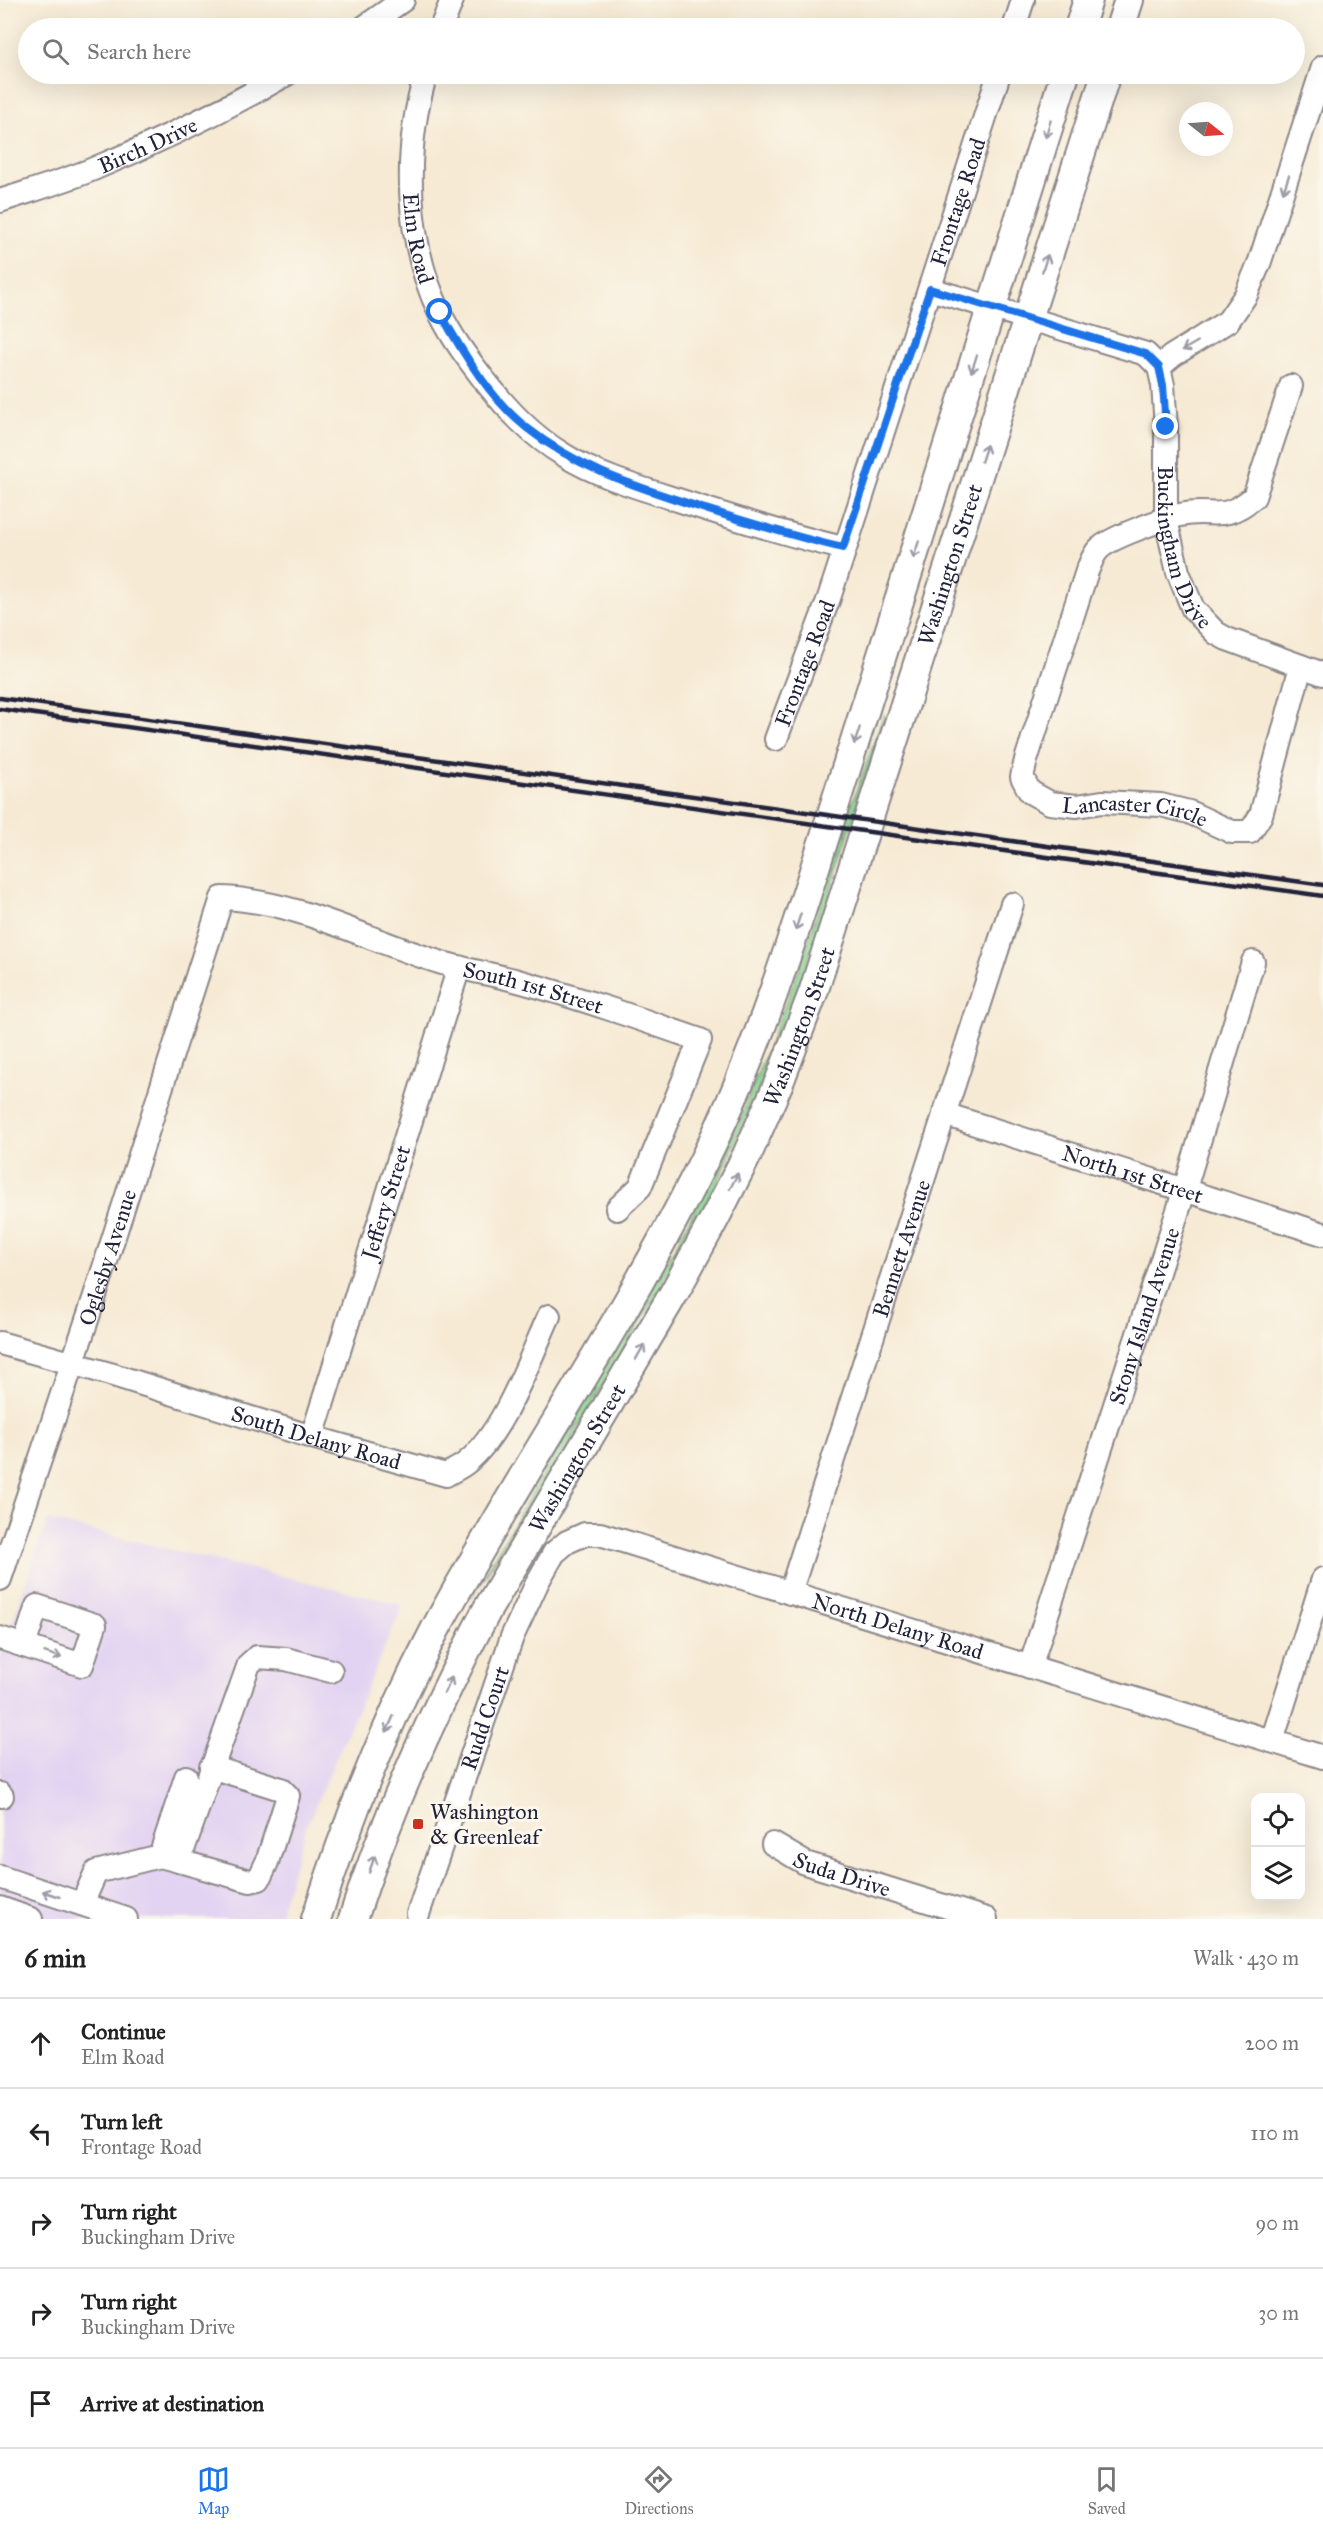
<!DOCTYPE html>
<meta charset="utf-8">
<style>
body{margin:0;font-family:"IM FELL Great Primer",serif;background:#f2f2f2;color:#222}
.controls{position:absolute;right:18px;bottom:18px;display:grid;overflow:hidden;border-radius:12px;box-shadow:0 6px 24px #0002}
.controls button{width:54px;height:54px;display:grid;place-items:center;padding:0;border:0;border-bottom:2px solid #e0e0e0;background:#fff;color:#222;font:30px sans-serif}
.compass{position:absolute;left:1179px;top:102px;width:54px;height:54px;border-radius:50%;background:#fff;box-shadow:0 6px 24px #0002;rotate:107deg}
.stop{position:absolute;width:18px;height:18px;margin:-14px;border:4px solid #1a73e8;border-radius:50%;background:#fff}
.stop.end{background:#1a73e8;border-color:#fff;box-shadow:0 2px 6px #0008}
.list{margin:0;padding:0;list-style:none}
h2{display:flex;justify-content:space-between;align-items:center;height:78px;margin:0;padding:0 24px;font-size:26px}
h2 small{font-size:20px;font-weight:400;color:#767676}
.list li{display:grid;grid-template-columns:39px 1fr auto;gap:18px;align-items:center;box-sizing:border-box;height:90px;padding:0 24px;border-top:2px solid #e0e0e0}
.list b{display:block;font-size:22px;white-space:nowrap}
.list p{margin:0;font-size:20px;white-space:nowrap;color:#767676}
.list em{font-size:20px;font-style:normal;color:#767676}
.icon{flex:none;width:33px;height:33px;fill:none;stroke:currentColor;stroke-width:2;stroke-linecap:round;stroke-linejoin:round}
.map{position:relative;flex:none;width:1323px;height:1919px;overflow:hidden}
.search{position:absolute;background:#fff;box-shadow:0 6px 24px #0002;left:18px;right:18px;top:18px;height:66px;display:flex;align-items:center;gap:15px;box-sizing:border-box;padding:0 21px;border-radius:33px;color:#767676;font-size:22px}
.sheet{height:528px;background:#fff}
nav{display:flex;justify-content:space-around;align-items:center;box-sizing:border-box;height:84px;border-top:2px solid #e0e0e0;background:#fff;font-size:16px;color:#767676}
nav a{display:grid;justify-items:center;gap:3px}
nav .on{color:#1a73e8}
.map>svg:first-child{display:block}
</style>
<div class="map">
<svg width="1323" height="1919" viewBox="0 0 1323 1919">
<rect width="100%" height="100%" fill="#fbf7ec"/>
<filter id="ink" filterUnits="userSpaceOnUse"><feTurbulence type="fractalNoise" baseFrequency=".0167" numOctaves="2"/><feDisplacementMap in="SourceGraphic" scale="12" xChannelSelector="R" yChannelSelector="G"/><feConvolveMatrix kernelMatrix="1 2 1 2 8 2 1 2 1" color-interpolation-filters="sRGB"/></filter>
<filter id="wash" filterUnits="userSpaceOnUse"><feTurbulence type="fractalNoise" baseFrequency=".008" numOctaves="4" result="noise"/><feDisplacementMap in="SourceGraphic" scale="24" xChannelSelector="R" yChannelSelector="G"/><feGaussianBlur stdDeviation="1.35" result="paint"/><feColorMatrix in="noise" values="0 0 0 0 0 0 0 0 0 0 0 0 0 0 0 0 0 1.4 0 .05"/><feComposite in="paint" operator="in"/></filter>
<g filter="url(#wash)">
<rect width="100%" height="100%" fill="#f6ead4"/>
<path fill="#e3d3f2" d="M47,1520l356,85 -97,222 -28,92h-278v-261z"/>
<path fill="#93dc97" stroke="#5a7f69" stroke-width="1.5" d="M884,715h2l-74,234 -35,98 -56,128 -61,113 -122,208 -68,103 203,-347 65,-128 62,-157 51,-161z"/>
</g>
<g filter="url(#ink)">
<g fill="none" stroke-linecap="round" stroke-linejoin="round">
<g stroke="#8c8688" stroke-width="26">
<g id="minor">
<path d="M363,28l40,-28"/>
<path d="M441,28l11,-28"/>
<path d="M1014,28l9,-28"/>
<path id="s1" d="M426,74c-23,75 -21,167 14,239 12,25 28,46 45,68 23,29 47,55 79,74 33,21 76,33 114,45 55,18 109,35 165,48"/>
<path id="s2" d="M0,201c30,-10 61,-19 91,-31 68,-28 133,-60 196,-96"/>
<path id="s3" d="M930,289l216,65 13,13 4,18 3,42v93l12,52 15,37 23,24 11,6 96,35"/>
<path d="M1159,367l13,-11 56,-35 18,-26 14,-34 63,-194"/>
<path id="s4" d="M1291,386l-37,111c-32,27 -41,11 -74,18 -17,4 -72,23 -82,35 -5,5 -8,15 -11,21l-61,189 -4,17 8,15 20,11 27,3 25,-4 59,3 28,7 43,20h18l11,-17 40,-149"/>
<path id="s5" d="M776,739l53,-141 170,-524"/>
<path id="s6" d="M944,1114l379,120"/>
<path id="s7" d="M0,1343l110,31 202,63 134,38c6,-4 14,-7 20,-12 38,-30 63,-103 83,-147"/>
<path id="s8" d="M312,1437l147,-470"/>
<path id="s9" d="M0,1579l94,-280 128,-401c77,3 145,42 217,64 26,8 53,12 79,19 62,17 122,38 182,59l-60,147 -23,22"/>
<path id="s10" d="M790,1593l222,-689"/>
<path d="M0,1638l82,27 13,-40 -58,-19 -13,40"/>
<path id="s11" d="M1030,1667l154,-475 69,-230"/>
<path d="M1272,1741l51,-162"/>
<path d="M0,1794l2,2"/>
<path id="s12" d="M773,1844l32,19 181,56"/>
<path d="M160,1856l19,5 70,-197 8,-7 29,2 45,12"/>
<path d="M179,1861l71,20 9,-2 8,-17 21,-66 -7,-7 -70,-22"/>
<path d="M0,1877l126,42"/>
<path d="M82,1904l14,-32 64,-16 26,-79"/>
<path d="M0,1908l31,11"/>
<path id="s13" d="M418,1914l94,-277 26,-56 16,-28 13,-11 18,-8h15l723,223"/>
</g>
</g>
<g stroke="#8c8688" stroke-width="32">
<g id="major">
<path d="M1079,28l9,-28"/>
<path d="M1120,28l9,-28"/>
<path d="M316,1919c32,-100 71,-198 120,-291 82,-152 181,-295 259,-450 50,-97 85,-200 118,-304l252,-800"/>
<path id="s14" d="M353,1919c35,-108 81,-209 134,-309l187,-317 42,-77 31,-61 33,-75 33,-87 293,-919"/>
</g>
</g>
<use href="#minor" stroke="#fff" stroke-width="22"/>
<use href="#major" stroke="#fff" stroke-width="28"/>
<g stroke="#22223b" stroke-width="4.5">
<path d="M0,698l1323,187"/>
<path d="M0,709l1323,187"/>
</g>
</g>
<defs><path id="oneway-shaft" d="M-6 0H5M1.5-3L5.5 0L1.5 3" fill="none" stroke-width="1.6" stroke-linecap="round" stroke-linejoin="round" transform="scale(1.5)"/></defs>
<g stroke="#9c9ca7">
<use href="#oneway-shaft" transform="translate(1048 129) rotate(107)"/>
<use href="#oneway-shaft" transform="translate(1286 184) rotate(109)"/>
<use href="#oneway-shaft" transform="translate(1045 263) rotate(-72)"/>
<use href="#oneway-shaft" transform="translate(1190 346) rotate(150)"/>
<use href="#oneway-shaft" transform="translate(974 364) rotate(108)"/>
<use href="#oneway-shaft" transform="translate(984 453) rotate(-72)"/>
<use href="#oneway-shaft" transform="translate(916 550) rotate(108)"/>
<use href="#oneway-shaft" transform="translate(857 736) rotate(108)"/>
<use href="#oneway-shaft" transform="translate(798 922) rotate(108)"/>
<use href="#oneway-shaft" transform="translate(734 1181) rotate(-63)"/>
<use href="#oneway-shaft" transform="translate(640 1352) rotate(-60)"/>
<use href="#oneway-shaft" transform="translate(53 1655) rotate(18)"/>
<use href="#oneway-shaft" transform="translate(448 1685) rotate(-63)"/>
<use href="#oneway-shaft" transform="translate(390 1724) rotate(114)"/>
<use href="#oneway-shaft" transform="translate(372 1864) rotate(-71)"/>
<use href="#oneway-shaft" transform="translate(51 1894) rotate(-162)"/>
</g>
</g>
<g fill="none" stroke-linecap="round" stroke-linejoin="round" filter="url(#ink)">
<path stroke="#1a73e8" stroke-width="8" d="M440,312c22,40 51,88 87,116 53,42 109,58 172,79 48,15 95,30 144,41l87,-259 216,65 13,13 4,18 3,42"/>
</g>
<rect fill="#c8321e" stroke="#fbf7ec" stroke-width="2" x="412" y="1818" width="12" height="12" rx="3"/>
<g text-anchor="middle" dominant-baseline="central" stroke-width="6" stroke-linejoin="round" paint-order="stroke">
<g font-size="22" fill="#22223b" stroke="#fbf7ec">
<text stroke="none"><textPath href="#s2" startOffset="158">Birch Drive</textPath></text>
<text stroke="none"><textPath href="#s5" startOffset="567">Frontage Road</textPath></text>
<text stroke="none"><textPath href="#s1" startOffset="166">Elm Road</textPath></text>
<text stroke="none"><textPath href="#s3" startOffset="428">Buckingham Drive</textPath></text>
<text stroke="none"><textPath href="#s14" startOffset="1486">Washington Street</textPath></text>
<text stroke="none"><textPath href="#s5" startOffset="81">Frontage Road</textPath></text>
<text stroke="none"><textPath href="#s4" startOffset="651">Lancaster Circle</textPath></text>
<text stroke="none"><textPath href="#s9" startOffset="1041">South 1st Street</textPath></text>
<text stroke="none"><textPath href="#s14" startOffset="1000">Washington Street</textPath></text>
<text stroke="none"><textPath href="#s6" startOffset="198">North 1st Street</textPath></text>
<text stroke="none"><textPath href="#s8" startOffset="246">Jeffery Street</textPath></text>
<text stroke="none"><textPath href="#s10" startOffset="362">Bennett Avenue</textPath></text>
<text stroke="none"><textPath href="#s9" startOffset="339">Oglesby Avenue</textPath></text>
<text stroke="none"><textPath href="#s11" startOffset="369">Stony Island Avenue</textPath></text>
<text stroke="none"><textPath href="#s7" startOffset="330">South Delany Road</textPath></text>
<text stroke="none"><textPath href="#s14" startOffset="514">Washington Street</textPath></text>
<text stroke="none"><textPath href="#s13" startOffset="750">North Delany Road</textPath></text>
<text stroke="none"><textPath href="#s13" startOffset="207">Rudd Court</textPath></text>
<text stroke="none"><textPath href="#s12" startOffset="76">Suda Drive</textPath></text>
</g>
<g font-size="22" fill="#22223b" stroke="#fbf7ec" text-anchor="start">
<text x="430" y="1811">Washington<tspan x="430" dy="25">&amp; Greenleaf</tspan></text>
</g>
</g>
</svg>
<div class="controls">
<button><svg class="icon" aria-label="locate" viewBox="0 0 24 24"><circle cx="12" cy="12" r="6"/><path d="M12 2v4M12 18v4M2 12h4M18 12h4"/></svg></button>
<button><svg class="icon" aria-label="layers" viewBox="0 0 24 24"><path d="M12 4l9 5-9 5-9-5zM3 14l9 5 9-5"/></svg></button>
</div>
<svg class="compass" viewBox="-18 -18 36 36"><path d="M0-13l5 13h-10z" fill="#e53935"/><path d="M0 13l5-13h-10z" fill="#767676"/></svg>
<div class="stop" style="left:440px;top:312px"></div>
<div class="stop end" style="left:1166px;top:427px"></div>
<div class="search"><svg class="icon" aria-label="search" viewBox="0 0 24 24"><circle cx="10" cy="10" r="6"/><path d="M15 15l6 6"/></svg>Search here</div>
</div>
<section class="sheet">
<h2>6 min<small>Walk · 430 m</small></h2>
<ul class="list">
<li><svg class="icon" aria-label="ahead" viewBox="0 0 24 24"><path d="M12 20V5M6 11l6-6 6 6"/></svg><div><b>Continue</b><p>Elm Road</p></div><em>200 m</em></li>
<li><svg class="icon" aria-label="left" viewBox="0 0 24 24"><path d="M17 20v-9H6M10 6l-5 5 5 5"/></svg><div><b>Turn left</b><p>Frontage Road</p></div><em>110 m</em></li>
<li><svg class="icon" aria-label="right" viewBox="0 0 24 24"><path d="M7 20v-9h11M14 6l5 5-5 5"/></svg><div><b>Turn right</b><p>Buckingham Drive</p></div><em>90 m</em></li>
<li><svg class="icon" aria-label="right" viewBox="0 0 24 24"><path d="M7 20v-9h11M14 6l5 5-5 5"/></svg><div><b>Turn right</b><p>Buckingham Drive</p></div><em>30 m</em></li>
<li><svg class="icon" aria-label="arrive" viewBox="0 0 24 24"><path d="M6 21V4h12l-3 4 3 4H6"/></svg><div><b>Arrive at destination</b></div></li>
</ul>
</section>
<nav>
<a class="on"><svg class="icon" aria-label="map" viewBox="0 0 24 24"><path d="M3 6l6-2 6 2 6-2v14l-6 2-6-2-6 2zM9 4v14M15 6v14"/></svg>Map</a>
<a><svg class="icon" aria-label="directions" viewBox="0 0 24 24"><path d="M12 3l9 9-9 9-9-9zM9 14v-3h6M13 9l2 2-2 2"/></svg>Directions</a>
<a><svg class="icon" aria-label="saved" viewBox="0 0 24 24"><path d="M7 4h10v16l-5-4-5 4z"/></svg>Saved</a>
</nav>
